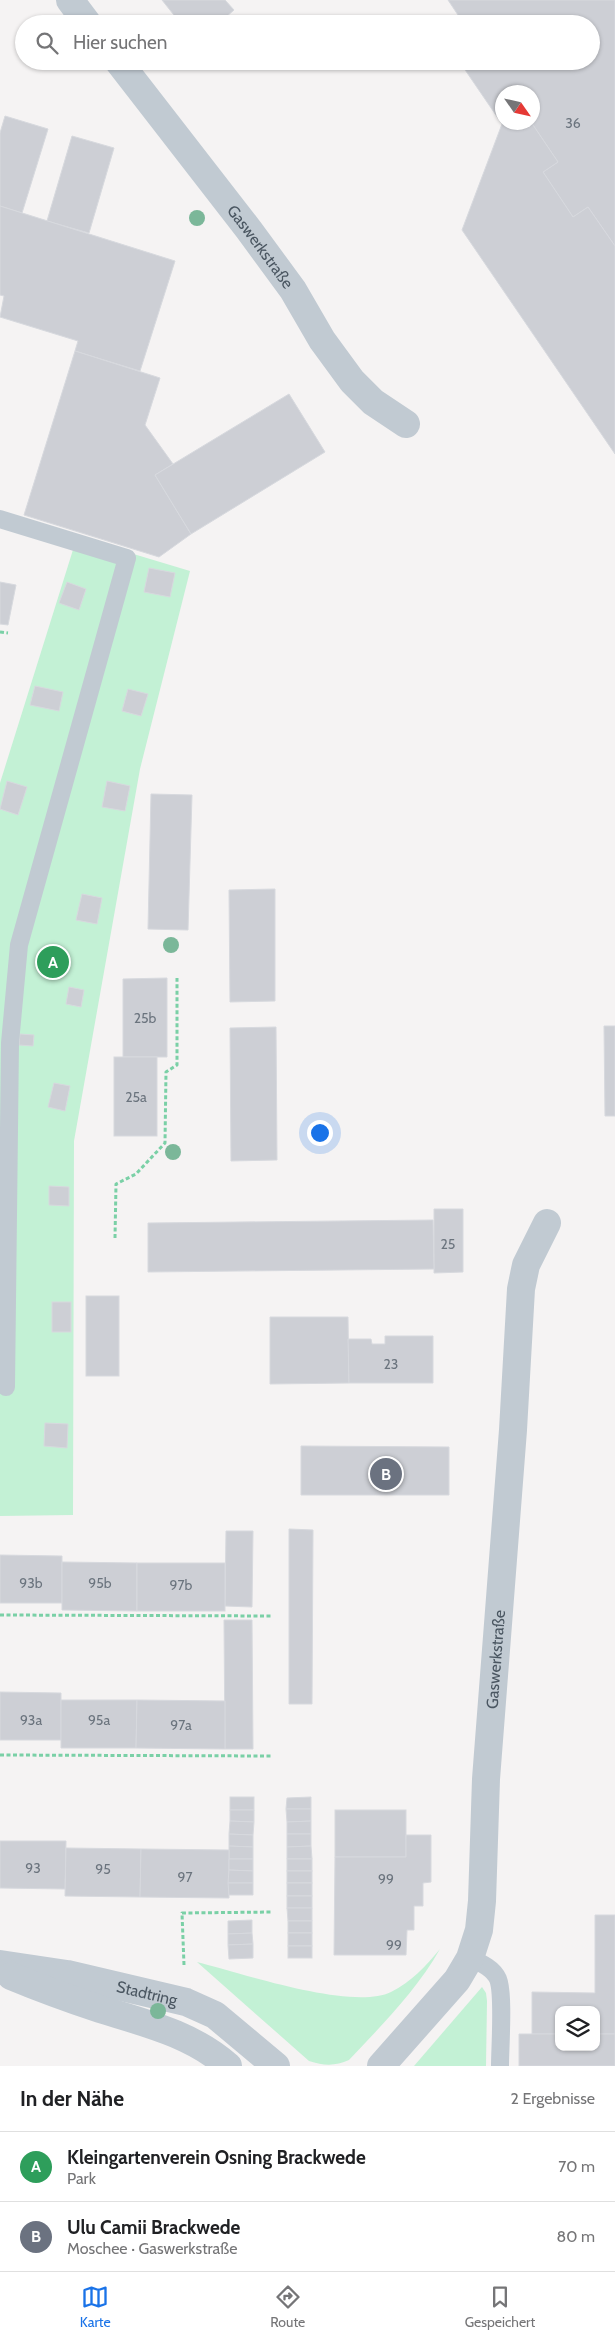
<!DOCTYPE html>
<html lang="de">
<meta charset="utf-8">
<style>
body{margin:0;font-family:Cabin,sans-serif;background:#f6f6f6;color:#202124}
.controls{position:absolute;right:15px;bottom:15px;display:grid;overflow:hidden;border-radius:10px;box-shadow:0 1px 4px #0004}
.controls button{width:45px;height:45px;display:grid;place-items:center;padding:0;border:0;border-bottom:1px solid #e0e0e0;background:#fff;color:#202124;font:25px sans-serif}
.compass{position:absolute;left:495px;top:85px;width:45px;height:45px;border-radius:50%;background:#fff;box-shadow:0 1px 4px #0004;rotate:124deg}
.you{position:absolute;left:319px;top:1132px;width:18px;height:18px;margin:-12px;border:4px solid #fff;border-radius:50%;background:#1a73e8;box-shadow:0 0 0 8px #1a73e833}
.badge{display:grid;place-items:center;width:32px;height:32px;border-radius:50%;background:#1a73e8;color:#fff;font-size:16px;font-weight:700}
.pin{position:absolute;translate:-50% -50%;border:2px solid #fff;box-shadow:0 1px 5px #0006}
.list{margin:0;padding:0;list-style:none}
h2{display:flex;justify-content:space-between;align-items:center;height:65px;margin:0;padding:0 20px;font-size:21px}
h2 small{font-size:16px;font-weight:400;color:#757577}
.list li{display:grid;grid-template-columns:32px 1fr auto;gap:15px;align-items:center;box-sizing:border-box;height:70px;padding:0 20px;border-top:1px solid #e0e0e0}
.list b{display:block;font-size:19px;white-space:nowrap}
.list p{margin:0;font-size:16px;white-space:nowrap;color:#757577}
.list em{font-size:16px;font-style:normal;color:#757577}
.icon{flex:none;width:28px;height:28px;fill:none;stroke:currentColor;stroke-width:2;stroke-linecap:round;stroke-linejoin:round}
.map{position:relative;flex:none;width:615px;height:2066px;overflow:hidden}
.search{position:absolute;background:#fff;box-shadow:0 1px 4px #0004;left:15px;right:15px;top:15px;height:55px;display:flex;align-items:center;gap:12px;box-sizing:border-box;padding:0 18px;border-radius:28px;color:#757577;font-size:19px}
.sheet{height:205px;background:#fff}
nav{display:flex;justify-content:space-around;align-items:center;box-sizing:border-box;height:70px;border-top:1px solid #e0e0e0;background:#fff;font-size:14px;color:#757577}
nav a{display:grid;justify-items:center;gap:2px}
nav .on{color:#1a73e8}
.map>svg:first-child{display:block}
</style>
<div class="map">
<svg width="615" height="2066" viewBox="0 0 615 2066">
<rect width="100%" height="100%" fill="#f5f3f3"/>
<g fill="#c3f1d5">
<path d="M77,537l113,34 -50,198 -66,372 -1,374 -73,1v-733z"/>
<path d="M440,1949c-24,42 -58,76 -91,111 -13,6 -25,6 -40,1l-112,-99c44,11 155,49 194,30 20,-10 35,-26 49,-43z"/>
<path d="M482,1987l4,6 1,8 -1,65h-72z"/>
</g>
<g fill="#cdcfd5" stroke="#d7d9de">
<path d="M162,0h63l9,10 -16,14h-37z"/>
<path d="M448,0h167v246l-27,-39 -15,10 -30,-45 15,-10 -27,-40 1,-30h-30v30h2l-2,2 -43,-63h132v-37h-127z"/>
<path d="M5,116l43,13 -26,84 -22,-7v-73z"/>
<path d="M504,122h27l27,40 -15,10 30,45 15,-10 27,39v208l-153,-224 40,-106z"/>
<path d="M72,136l42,12 -25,85 -42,-12z"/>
<path d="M0,206l175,55 -35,110 -65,-20 3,-10 -78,-24 4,-21 -4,-1z"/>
<path d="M75,351l85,27 -15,47 28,39 -18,11 36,59 -32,23 -135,-42z"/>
<path d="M289,394l36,58 -134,82 -36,-59z"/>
<path d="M149,568l26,5 -5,24 -26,-5z"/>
<path d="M0,582l16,3 -8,40 -8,-1z"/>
<path d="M67,582l19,7 -7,21 -20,-7z"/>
<path d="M35,686l28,6 -4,19 -29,-6z"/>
<path d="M128,689l20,5 -7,22 -19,-5z"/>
<path d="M7,781l20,6 -9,28 -18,-6z"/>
<path d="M107,781l23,5 -5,25 -23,-4z"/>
<path d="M151,794l41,1 -4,135 -40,-1z"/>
<path d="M275,889v112l-45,1 -1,-112z"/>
<path d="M82,894l20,4 -5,26 -21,-4z"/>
<path d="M167,978v79h-44v-78z"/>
<path d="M69,987l15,3 -3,17 -15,-3z"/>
<path d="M604,1026h11v90h-10z"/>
<path d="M276,1027l1,133 -46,1 -1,-133z"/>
<path d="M20,1034l14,1 -1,11 -14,-1z"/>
<rect x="114" y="1057" width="43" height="79"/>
<path d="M54,1083l16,3 -5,25 -17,-4z"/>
<path d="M49,1186l20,1v19l-20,-1z"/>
<path d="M434,1209h29v63l-29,1z"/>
<path d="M433,1220l1,49 -286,3v-49z"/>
<rect x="86" y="1296" width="33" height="80"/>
<rect x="52" y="1302" width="19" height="30"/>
<path d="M270,1317h78l1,66 -79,1z"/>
<path d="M385,1336h48v47h-84l-1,-44h23l1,5h13z"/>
<path d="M45,1423l23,1 -1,24 -23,-2z"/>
<path d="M301,1446l148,1v48h-148z"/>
<path d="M289,1529l24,1 -1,174h-23z"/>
<path d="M226,1531h27l-1,76 -27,-1z"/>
<path d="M0,1555l62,1v47h-62z"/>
<path d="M62,1562l75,1v48l-75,-1z"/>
<rect x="137" y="1563" width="88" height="48"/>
<path d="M224,1620h28l1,129h-28z"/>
<path d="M0,1692l61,1v47h-61z"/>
<path d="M61,1700h76l-1,48h-75z"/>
<path d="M137,1700l88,1v48l-89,-1z"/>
<rect x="230" y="1797" width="24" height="13"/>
<path d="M311,1797v12h-25l1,-11z"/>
<path d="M286,1809h25v12l-24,1z"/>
<path d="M230,1810h24v12l-24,-1z"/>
<rect x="335" y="1810" width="71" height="47"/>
<path d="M230,1821l24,1 -1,13 -24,-1z"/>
<path d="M311,1821v13h-24v-12z"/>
<path d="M229,1834l24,1v12l-24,-1z"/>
<path d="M287,1834h24v12l-24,1z"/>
<path d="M406,1835h25v47l-8,1v23h-9v24h-7l-1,25h-72l1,-98h71z"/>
<path d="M0,1841h66l-1,48 -65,-1z"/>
<path d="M229,1846l24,1v12h-24z"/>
<path d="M311,1846l1,13h-25v-12z"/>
<path d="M66,1848l75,1 -1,48 -75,-1z"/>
<path d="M141,1849l88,1v48l-89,-1z"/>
<path d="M229,1859h24v12l-24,-1z"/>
<rect x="287" y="1859" width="25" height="12"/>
<path d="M229,1870l24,1v12h-25z"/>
<rect x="287" y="1871" width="25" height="12"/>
<path d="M228,1883h25v12h-24z"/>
<rect x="287" y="1883" width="25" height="13"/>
<rect x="287" y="1896" width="25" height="12"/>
<path d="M287,1908h25v13h-24z"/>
<path d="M595,1915h20v119h-19v-24h-37v24h-27v-42l63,1z"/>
<path d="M252,1920v13l-24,1v-13z"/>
<rect x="288" y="1921" width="24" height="12"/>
<path d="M252,1933l1,11 -25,1v-11z"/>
<rect x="288" y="1933" width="24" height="13"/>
<path d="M253,1944v14l-24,1 -1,-14z"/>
<rect x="288" y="1946" width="24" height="12"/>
<path d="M519,2034h40v13h37v-13h19v32h-96z"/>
</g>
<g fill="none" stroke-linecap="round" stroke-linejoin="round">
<g stroke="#7ad0a6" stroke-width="3" stroke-dasharray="4 2.5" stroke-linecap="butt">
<path d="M0,632l8,1"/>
<path d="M115,1238l1,-54 20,-10 29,-31 1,-71 11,-7v-87"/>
<path d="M0,1615l273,1"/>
<path d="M0,1755l272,1"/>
<path d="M184,1965l-2,-52 90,-1"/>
</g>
<g stroke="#c1cad2" stroke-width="18">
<path d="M0,519l127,39 -108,387 -9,98 -4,344"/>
<path d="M470,1958c11,5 23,10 28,21 6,15 2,68 2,87"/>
</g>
<g stroke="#c1cad2" stroke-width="28">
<path d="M70,0l18,24"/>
<path id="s1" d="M118,61l131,169 44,60 29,50 30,41 21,21 33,22"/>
<path id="s2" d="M381,2066l76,-86 13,-22 9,-28 3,-29 4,-122 27,-349 8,-141 5,-24 21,-42"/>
</g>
<g stroke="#c1cad2" stroke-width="28">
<path id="s3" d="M0,1964l67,10 119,28 29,13 61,51"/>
<path d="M11,1976c29,12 59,23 89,33 45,14 92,25 128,57"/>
</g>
</g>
<g fill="#7bb799">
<circle cx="197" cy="218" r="8"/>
<circle cx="171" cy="945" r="8"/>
<circle cx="173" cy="1152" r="8"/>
<circle cx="158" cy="2011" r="8"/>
</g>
<g text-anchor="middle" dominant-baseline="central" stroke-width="4.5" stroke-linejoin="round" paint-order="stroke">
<g font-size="14" fill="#6b747e">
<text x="573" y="123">36</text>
<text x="145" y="1018">25b</text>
<text x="136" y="1097">25a</text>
<text x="448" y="1244">25</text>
<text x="391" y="1364">23</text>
<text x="31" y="1583">93b</text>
<text x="100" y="1583">95b</text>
<text x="181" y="1585">97b</text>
<text x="31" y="1720">93a</text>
<text x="99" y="1720">95a</text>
<text x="181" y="1725">97a</text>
<text x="33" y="1868">93</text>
<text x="103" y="1869">95</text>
<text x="185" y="1877">97</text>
<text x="386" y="1879">99</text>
<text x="394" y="1945">99</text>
</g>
<g font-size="16" fill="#4a5661" stroke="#fff">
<text stroke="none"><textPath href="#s1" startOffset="234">Gaswerkstraße</textPath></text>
<text stroke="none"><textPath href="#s2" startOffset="441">Gaswerkstraße</textPath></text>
<text stroke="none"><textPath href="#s3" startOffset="150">Stadtring</textPath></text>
</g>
</g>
</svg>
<div class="controls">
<button><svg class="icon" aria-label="layers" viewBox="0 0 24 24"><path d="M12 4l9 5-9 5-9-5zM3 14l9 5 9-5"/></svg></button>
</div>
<svg class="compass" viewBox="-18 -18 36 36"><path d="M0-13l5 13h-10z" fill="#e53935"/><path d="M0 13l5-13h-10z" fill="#757577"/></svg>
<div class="you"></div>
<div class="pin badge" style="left:53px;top:962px;background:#2e9e5b">A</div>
<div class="pin badge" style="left:386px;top:1474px;background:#6b7280">B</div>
<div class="search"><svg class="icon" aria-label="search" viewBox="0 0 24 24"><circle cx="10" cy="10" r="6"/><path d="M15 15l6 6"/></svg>Hier suchen</div>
</div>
<section class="sheet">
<h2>In der Nähe<small>2 Ergebnisse</small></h2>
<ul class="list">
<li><span class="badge" style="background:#2e9e5b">A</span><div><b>Kleingartenverein Osning Brackwede</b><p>Park</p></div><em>70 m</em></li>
<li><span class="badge" style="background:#6b7280">B</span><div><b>Ulu Camii Brackwede</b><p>Moschee · Gaswerkstraße</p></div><em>80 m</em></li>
</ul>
</section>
<nav>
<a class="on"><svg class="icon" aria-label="map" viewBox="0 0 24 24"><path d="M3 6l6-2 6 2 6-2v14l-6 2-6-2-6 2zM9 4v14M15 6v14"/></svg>Karte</a>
<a><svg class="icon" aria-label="directions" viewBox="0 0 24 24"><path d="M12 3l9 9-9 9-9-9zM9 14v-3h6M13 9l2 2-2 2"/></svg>Route</a>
<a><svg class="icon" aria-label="saved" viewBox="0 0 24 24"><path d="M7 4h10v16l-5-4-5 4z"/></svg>Gespeichert</a>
</nav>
